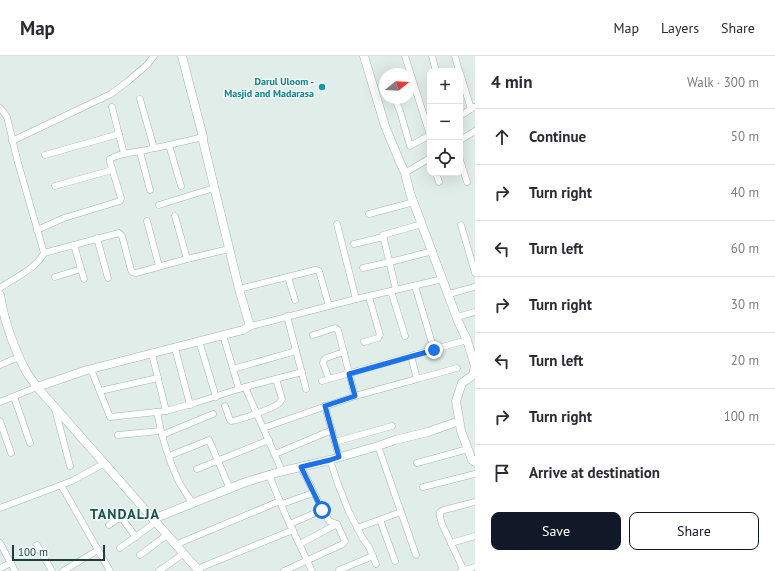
<!DOCTYPE html>
<meta charset="utf-8">
<style>
body{margin:0;font-family:"PT Sans",sans-serif;background:#f7f7f7;color:#2b2b33}
.controls{position:absolute;right:12px;top:12px;display:grid;overflow:hidden;border-radius:8px;box-shadow:0 4px 16px #0002}
.controls button{width:36px;height:36px;display:grid;place-items:center;padding:0;border:0;border-bottom:1px solid #e1e1e2;background:#fff;color:#2b2b33;font:20px sans-serif}
.compass{position:absolute;left:379px;top:12px;width:36px;height:36px;border-radius:50%;background:#fff;box-shadow:0 4px 16px #0002;rotate:72deg}
.scale{position:absolute;left:12px;bottom:10px;width:93px;box-sizing:border-box;padding-left:4px;border:2px solid #1f3f3b;border-top:0;font-size:11px;line-height:14px;white-space:nowrap;color:#1f3f3b;-webkit-text-stroke:3px #f1f9f6;paint-order:stroke}
.stop{position:absolute;width:12px;height:12px;margin:-9px;border:3px solid #1a73e8;border-radius:50%;background:#fff}
.stop.end{background:#1a73e8;border-color:#fff;box-shadow:0 1px 4px #0008}
.list{margin:0;padding:0;list-style:none}
h2{display:flex;justify-content:space-between;align-items:center;height:52px;margin:0;padding:0 16px;font-size:17px}
h2 small{font-size:13px;font-weight:400;color:#7c7c81}
.list li{display:grid;grid-template-columns:26px 1fr auto;gap:12px;align-items:center;box-sizing:border-box;height:56px;padding:0 16px;border-top:1px solid #e1e1e2}
.list b{display:block;font-size:15px;white-space:nowrap}
.list em{font-size:13px;font-style:normal;color:#7c7c81}
.actions{display:flex;gap:8px;padding:12px 16px}
.actions a{flex:1;padding:9px 0;border:1px solid #111827;border-radius:8px;text-align:center;font-size:14px;color:#111827}
.actions .main{background:#111827;color:#fff}
.icon{flex:none;width:22px;height:22px;fill:none;stroke:currentColor;stroke-width:2;stroke-linecap:round;stroke-linejoin:round}
.map{position:relative;flex:none;width:475px;height:515px;overflow:hidden}
header{display:flex;align-items:center;gap:24px;box-sizing:border-box;height:56px;padding:0 20px;background:#fff;border-bottom:1px solid #e1e1e2}
header strong{font-size:19px}
nav{display:flex;gap:22px;margin-inline-start:auto;font-size:14px}
main{display:flex}
aside{flex:1;background:#fff}
.map>svg:first-child{display:block}
</style>
<header>
<strong>Map</strong>
<nav><a>Map</a><a>Layers</a><a>Share</a></nav>
</header>
<main>
<div class="map">
<svg width="475" height="515" viewBox="0 0 475 515">
<rect width="100%" height="100%" fill="#e1ede9"/>
<g fill="none" stroke-linecap="round" stroke-linejoin="round">
<g stroke="#a3b5b1" stroke-width="7">
<g id="minor">
<path d="M405,0l25,79"/>
<path d="M432,0l4,15"/>
<path d="M455,0l4,15"/>
<path d="M460,17l11,36"/>
<path d="M140,43l14,49"/>
<path d="M395,43l5,12 10,35 20,-11"/>
<path d="M112,51l12,47"/>
<path d="M0,52l2,2 5,7 11,46 26,90 75,-20 3,3 9,34 1,2 4,1 51,-14 42,-10"/>
<path d="M460,60l14,-9"/>
<path d="M460,84l15,-9"/>
<path d="M12,85l99,-47 16,-12 20,-17 7,-9"/>
<path d="M169,89l12,41"/>
<path d="M140,96l10,38"/>
<path d="M45,99l74,-21"/>
<path d="M460,104l7,22"/>
<path d="M405,117l25,-15"/>
<path d="M436,117l3,9"/>
<path d="M55,130l57,-16"/>
<path d="M159,149l55,-17"/>
<path d="M369,158l45,-12"/>
<path d="M175,160l12,43"/>
<path d="M147,165l12,45"/>
<path d="M337,168l19,75"/>
<path d="M461,169l14,48"/>
<path d="M37,174l27,-12 56,-17 1,-3 -11,-36v-3c10,-6 21,-6 31,-8 21,-4 41,-9 62,-14"/>
<path d="M97,182l11,40"/>
<path d="M354,188l29,-7"/>
<path d="M74,189l10,34"/>
<path d="M363,212l27,-6 43,-11"/>
<path d="M55,221l26,-8"/>
<path d="M288,221l7,23"/>
<path d="M415,230l19,64"/>
<path d="M0,232c14,-10 36,-19 44,-35"/>
<path d="M239,233l76,-19 4,1 10,35"/>
<path d="M396,234l-13,-55 39,-11"/>
<path d="M391,235l14,45"/>
<path d="M449,238l26,-7"/>
<path d="M287,260l19,73"/>
<path d="M457,261l18,-5"/>
<path d="M248,271l108,-28 87,-20"/>
<path d="M223,279l16,54"/>
<path d="M313,279l22,-7 3,2 17,66"/>
<path d="M199,285l17,56"/>
<path d="M364,286l14,-4 2,-3 -11,-38"/>
<path d="M175,292l15,57"/>
<path d="M152,298l14,57"/>
<path d="M0,309l19,-8"/>
<path d="M91,313l19,48 56,-6 29,-8 50,-16 57,-15"/>
<path d="M233,313l63,-18"/>
<path d="M329,323l-6,-16 1,-3 2,-2 18,-6"/>
<path d="M417,323l40,-11"/>
<path d="M322,325l145,-41"/>
<path d="M245,331l37,84"/>
<path d="M100,335l58,-13"/>
<path d="M14,341l16,46"/>
<path d="M0,346l37,-15"/>
<path d="M225,350l5,14 1,1c9,-1 40,-12 47,-17 3,-2 2,-2 4,-5l-6,-20"/>
<path d="M325,350l14,51"/>
<path d="M55,353l15,57"/>
<path d="M157,356c4,23 11,46 21,68 4,8 10,16 15,24"/>
<path d="M0,365l11,32"/>
<path d="M263,372l92,-32 62,-17 -6,-23"/>
<path d="M118,379l42,-4"/>
<path d="M162,379l51,-21"/>
<path d="M335,386l57,-16"/>
<path d="M378,390l38,109"/>
<path d="M275,398l57,-24"/>
<path d="M169,400l40,-16 21,49"/>
<path d="M330,404l8,24 11,28 14,27 6,8 7,17"/>
<path d="M417,407l51,-14"/>
<path d="M197,413l72,-29"/>
<path d="M269,419l17,41 26,55"/>
<path d="M61,429l49,86"/>
<path d="M423,431l52,-13"/>
<path d="M282,448l31,-11"/>
<path d="M0,452l72,-27 33,-18"/>
<path d="M380,464l15,41"/>
<path d="M290,468l32,-14"/>
<path d="M109,469c5,-3 8,-8 14,-5l13,17"/>
<path d="M357,472l44,-16"/>
<path d="M0,487l15,28"/>
<path d="M451,487l24,-7"/>
<path d="M300,488l37,-20"/>
<path d="M37,489l15,26"/>
<path d="M175,489l105,-44"/>
<path d="M120,492l36,-26"/>
<path d="M140,499l27,-20"/>
<path d="M0,512l11,-5"/>
<path d="M197,513l96,-39"/>
<path d="M63,515l35,-21"/>
<path d="M159,515l24,-17"/>
<path d="M284,515l59,-27 2,-3 -8,-17 -8,-3 -9,-16 -19,-38"/>
<path d="M339,515v-1l34,-14"/>
<path d="M461,515l14,-4"/>
<path d="M464,515l-22,-47 -2,-7v-5l4,-2 31,-8"/>
</g>
</g>
<g stroke="#a3b5b1" stroke-width="9">
<g id="tertiary">
<path d="M364,0l21,70 14,34 6,13 5,20 48,128 9,19 8,26 -2,9 -11,8 -6,18 5,30 11,29 3,2"/>
<path d="M0,239c4,25 14,54 26,76 3,6 8,11 11,16l162,184"/>
<path d="M37,331l50,-17 156,-40 5,-3 1,-4 -10,-34 -36,-148v-4l-21,-81"/>
<path d="M153,463l93,-37 33,-10 51,-12 48,-14 17,-6 33,-8 31,-11"/>
</g>
</g>
<use href="#minor" stroke="#fff" stroke-width="6"/>
<use href="#tertiary" stroke="#fff" stroke-width="8"/>
</g>
<g fill="none" stroke-linecap="round" stroke-linejoin="round">
<path stroke="#1a73e8" stroke-width="5" d="M322,454l-21,-43 29,-7 9,-3 -14,-51 30,-10 -6,-22 85,-24"/>
</g>
<circle fill="#0f9aa8" stroke="#f1f9f6" stroke-width="1.5" cx="322" cy="31" r="4"/>
<g text-anchor="middle" dominant-baseline="central" stroke-width="3" stroke-linejoin="round" paint-order="stroke">
<g font-size="10" font-weight="bold" fill="#0d838f" stroke="#f1f9f6" text-anchor="end">
<text x="314" y="25">Darul Uloom -<tspan x="314" dy="12">Masjid and Madarasa</tspan></text>
</g>
<g font-size="14" font-weight="bold" letter-spacing="1" fill="#1a534e" stroke="#f1f9f6">
<text x="125" y="458">TANDALJA</text>
</g>
</g>
</svg>
<div class="controls">
<button>+</button>
<button>−</button>
<button><svg class="icon" aria-label="locate" viewBox="0 0 24 24"><circle cx="12" cy="12" r="6"/><path d="M12 2v4M12 18v4M2 12h4M18 12h4"/></svg></button>
</div>
<svg class="compass" viewBox="-18 -18 36 36"><path d="M0-13l5 13h-10z" fill="#e53935"/><path d="M0 13l5-13h-10z" fill="#7c7c81"/></svg>
<div class="scale">100 m</div>
<div class="stop" style="left:322px;top:454px"></div>
<div class="stop end" style="left:434px;top:294px"></div>
</div>
<aside>
<h2>4 min<small>Walk · 300 m</small></h2>
<ul class="list">
<li><svg class="icon" aria-label="ahead" viewBox="0 0 24 24"><path d="M12 20V5M6 11l6-6 6 6"/></svg><div><b>Continue</b></div><em>50 m</em></li>
<li><svg class="icon" aria-label="right" viewBox="0 0 24 24"><path d="M7 20v-9h11M14 6l5 5-5 5"/></svg><div><b>Turn right</b></div><em>40 m</em></li>
<li><svg class="icon" aria-label="left" viewBox="0 0 24 24"><path d="M17 20v-9H6M10 6l-5 5 5 5"/></svg><div><b>Turn left</b></div><em>60 m</em></li>
<li><svg class="icon" aria-label="right" viewBox="0 0 24 24"><path d="M7 20v-9h11M14 6l5 5-5 5"/></svg><div><b>Turn right</b></div><em>30 m</em></li>
<li><svg class="icon" aria-label="left" viewBox="0 0 24 24"><path d="M17 20v-9H6M10 6l-5 5 5 5"/></svg><div><b>Turn left</b></div><em>20 m</em></li>
<li><svg class="icon" aria-label="right" viewBox="0 0 24 24"><path d="M7 20v-9h11M14 6l5 5-5 5"/></svg><div><b>Turn right</b></div><em>100 m</em></li>
<li><svg class="icon" aria-label="arrive" viewBox="0 0 24 24"><path d="M6 21V4h12l-3 4 3 4H6"/></svg><div><b>Arrive at destination</b></div></li>
</ul>
<div class="actions"><a class="main">Save</a><a>Share</a></div>
</aside>
</main>
